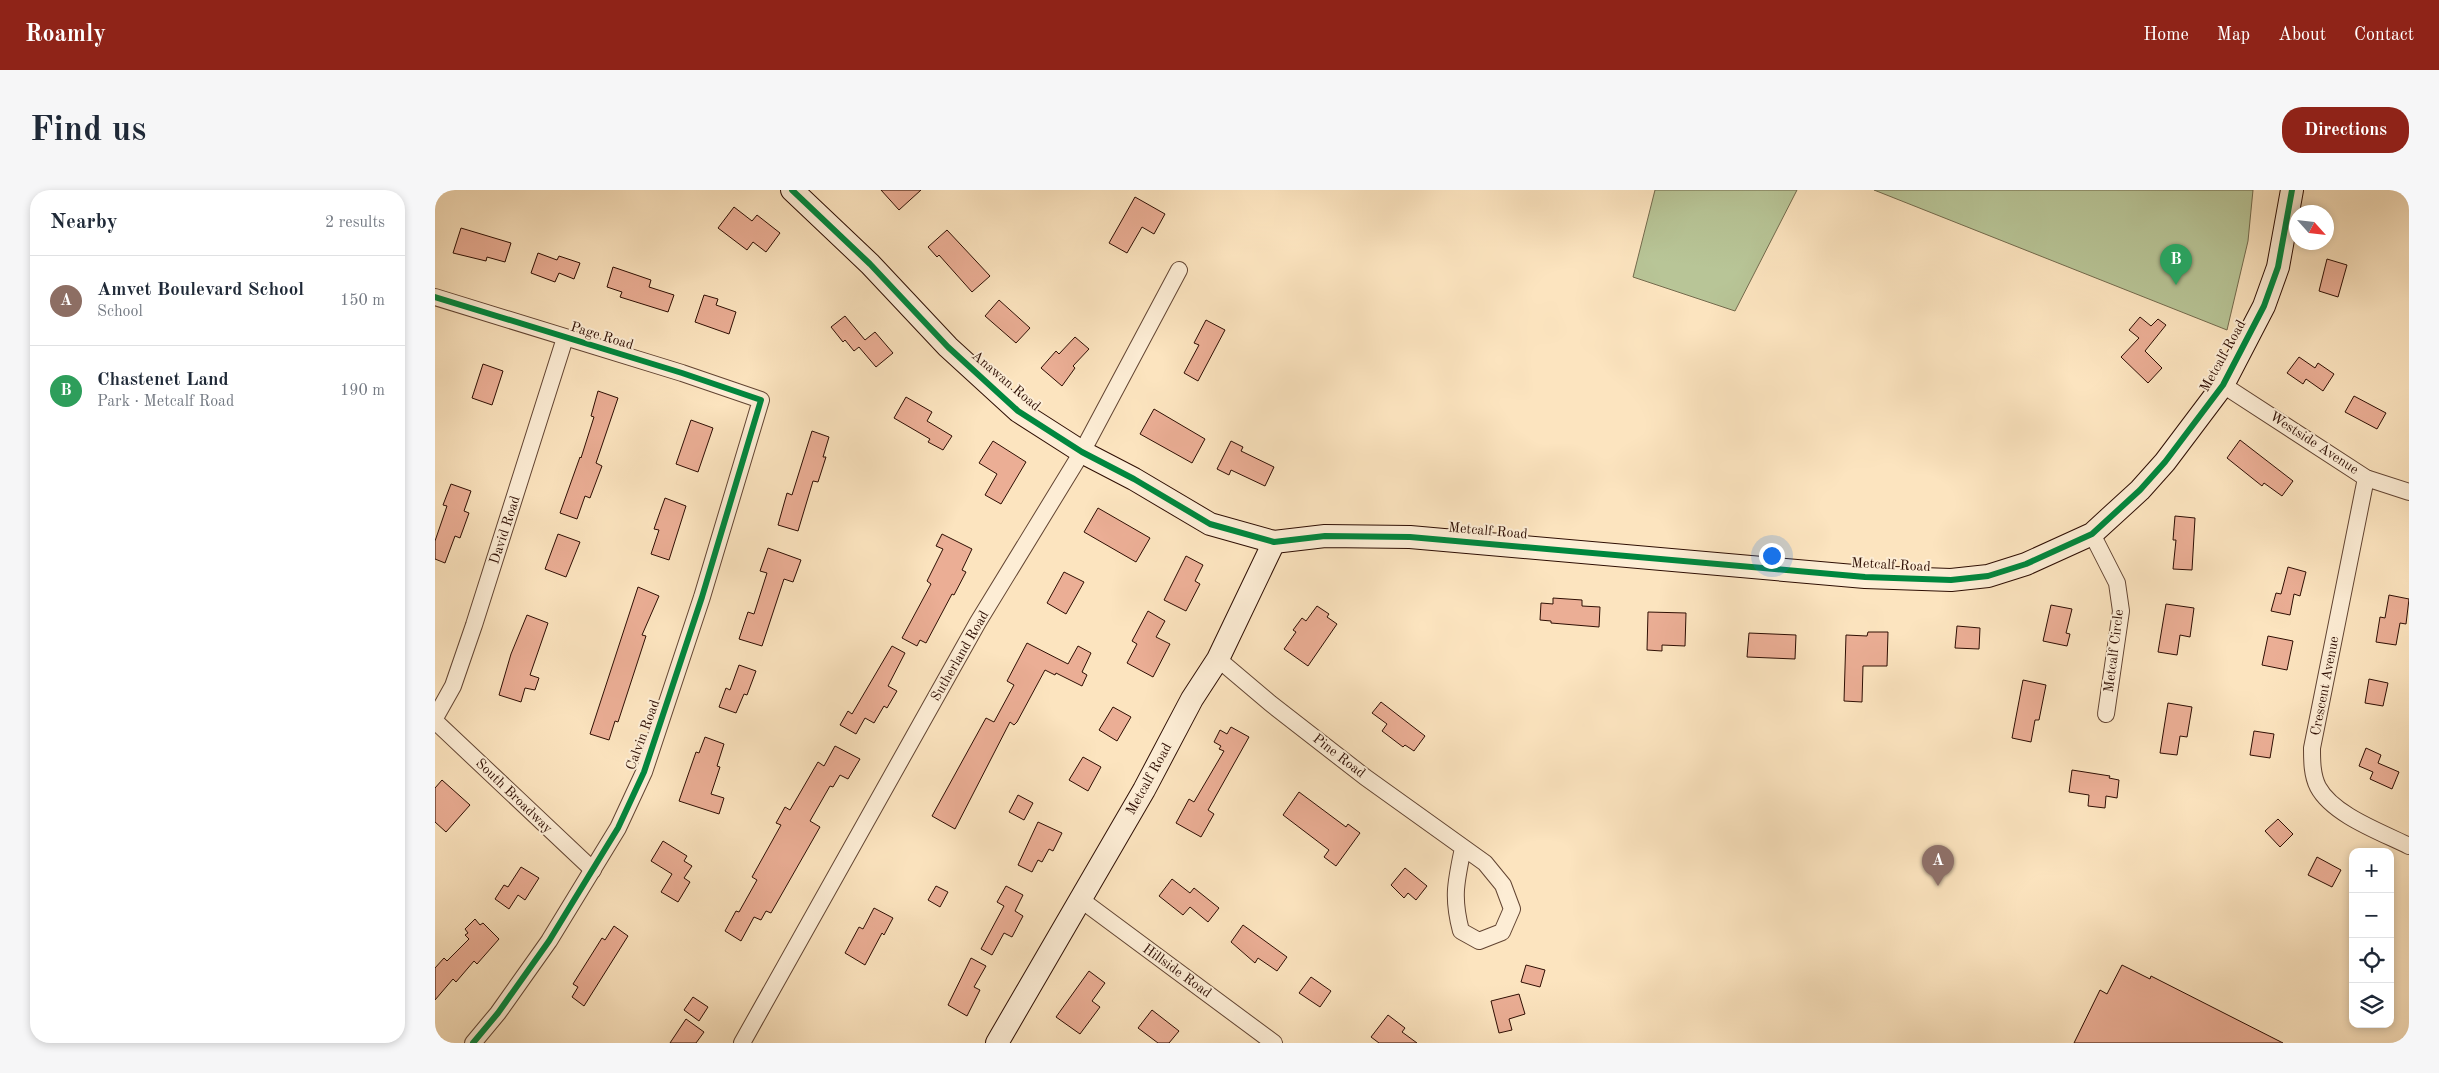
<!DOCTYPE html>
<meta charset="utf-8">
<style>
body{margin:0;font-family:"Old Standard TT",serif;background:#f6f6f7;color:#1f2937}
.controls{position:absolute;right:15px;bottom:15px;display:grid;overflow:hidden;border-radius:10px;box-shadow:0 2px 8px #0003}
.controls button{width:45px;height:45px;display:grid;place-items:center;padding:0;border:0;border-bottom:1px solid #e0e1e3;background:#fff;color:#1f2937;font:25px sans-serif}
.compass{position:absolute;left:1854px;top:15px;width:45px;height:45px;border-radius:50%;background:#fff;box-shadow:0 2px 8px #0003;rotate:117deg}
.you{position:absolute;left:1336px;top:365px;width:18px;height:18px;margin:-12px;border:4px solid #fff;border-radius:50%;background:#1a73e8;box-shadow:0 0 0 8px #1a73e833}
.badge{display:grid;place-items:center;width:32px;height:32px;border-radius:50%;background:#8f2418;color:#fff;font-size:16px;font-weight:700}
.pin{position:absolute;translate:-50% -41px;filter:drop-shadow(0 1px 2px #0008)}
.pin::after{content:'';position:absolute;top:26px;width:18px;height:15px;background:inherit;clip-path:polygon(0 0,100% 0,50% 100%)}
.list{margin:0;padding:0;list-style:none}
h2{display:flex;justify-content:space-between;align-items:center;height:65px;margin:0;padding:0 20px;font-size:21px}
h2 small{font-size:16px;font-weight:400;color:#747a83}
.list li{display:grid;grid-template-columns:32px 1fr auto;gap:15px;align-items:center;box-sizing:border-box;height:90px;padding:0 20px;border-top:1px solid #e0e1e3}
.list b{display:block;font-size:19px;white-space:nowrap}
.list p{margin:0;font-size:16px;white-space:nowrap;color:#747a83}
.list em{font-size:16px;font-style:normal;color:#747a83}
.icon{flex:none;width:28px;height:28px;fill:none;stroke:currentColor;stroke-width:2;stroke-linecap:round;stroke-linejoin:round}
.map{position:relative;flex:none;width:1974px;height:853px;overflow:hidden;border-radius:20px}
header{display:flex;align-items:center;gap:30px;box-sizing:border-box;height:70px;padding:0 25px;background:#8f2418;color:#fff}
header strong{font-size:24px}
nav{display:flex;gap:28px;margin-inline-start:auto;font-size:18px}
.intro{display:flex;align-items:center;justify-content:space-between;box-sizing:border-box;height:120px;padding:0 30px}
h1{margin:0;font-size:35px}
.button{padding:12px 22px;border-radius:20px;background:#8f2418;color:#fff;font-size:18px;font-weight:700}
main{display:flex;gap:30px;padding:0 30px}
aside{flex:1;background:#fff;border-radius:20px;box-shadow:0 2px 8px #0003}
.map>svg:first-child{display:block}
</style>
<header>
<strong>Roamly</strong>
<nav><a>Home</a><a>Map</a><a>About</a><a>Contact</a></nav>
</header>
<div class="intro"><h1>Find us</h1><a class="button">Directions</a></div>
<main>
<aside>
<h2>Nearby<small>2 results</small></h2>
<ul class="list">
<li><span class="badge" style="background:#8d6e63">A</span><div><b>Amvet Boulevard School</b><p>School</p></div><em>150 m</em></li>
<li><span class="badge" style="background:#2e9e5b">B</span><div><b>Chastenet Land</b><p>Park · Metcalf Road</p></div><em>190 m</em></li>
</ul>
</aside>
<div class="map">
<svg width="1974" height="853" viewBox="0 0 1974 853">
<rect width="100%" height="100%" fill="#fce4bf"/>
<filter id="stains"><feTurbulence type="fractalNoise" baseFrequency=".004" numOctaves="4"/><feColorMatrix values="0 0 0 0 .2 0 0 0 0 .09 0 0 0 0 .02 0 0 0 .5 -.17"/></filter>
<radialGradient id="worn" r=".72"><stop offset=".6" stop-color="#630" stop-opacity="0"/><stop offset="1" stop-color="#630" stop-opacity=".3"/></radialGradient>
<g fill="#b8c597" stroke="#736a4d">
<path d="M1220,0h142l-62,121 -102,-34z"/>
<path d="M1439,0h379l-5,51 -21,89z"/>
</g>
<g fill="#ebae95" stroke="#2e0e03">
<path d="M446,0h40l-22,20z"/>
<path d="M700,7l30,17 -11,20 -12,-7 -15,26 -18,-10z"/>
<path d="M299,17l18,14 5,-6 23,18 -14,19 -13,-10 -6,8 -29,-22z"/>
<path d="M26,38l50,15 -6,19 -18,-5 -1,4 -33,-8z"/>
<path d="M512,40l43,46 -18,16 -33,-37 -2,2 -9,-10z"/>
<path d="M103,63l19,7 2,-4 21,7 -6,16 -15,-6 -4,9 -24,-9z"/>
<path d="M1892,69l20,6 -9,32 -19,-6z"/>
<path d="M178,77l38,13 -2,7 25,8 -6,17 -48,-15 2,-5 -15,-5z"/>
<path d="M269,105l14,4 -2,6 20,7 -7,22 -34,-12z"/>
<path d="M564,110l31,28 -14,15 -31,-27z"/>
<path d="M410,126l20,24 10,-8 18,21 -17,14 -17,-20 -5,4 -9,-11 -2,2 -12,-15z"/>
<path d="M1705,127l11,9 7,-7 8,6 -21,26 17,17 -14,15 -27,-26 18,-19 -10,-8z"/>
<path d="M771,130l19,10 -27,51 -14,-8 15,-28 -5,-2z"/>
<path d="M640,147l14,12 -16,17 2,2 -13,18 -21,-18 15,-17 3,3z"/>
<path d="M1864,167l16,11 3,-5 16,11 -11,17 -17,-12 -3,5 -16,-11z"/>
<path d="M48,174l20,7 -11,34 -20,-7z"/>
<path d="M163,201l20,7 -22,65 6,3 -12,32 -5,-2 -8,23 -17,-6 20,-56 1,1 13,-41 -3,-1z"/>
<path d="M1919,206l32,17 -9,16 -32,-17z"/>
<path d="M471,207l26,15 -5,9 25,15 -9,14 -15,-8 2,-3 -36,-21z"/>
<path d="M719,219l51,30 -13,24 -52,-29z"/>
<path d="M256,230l22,8 -15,44 -22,-8z"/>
<path d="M377,241l17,6 -6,20h3l-8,25 -5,-1 -15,50 -20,-6 9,-32 5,2z"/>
<path d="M1805,250l53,41 -11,15 -18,-13 -2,3 -35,-28z"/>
<path d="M558,251l33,21 -25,42 -16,-9 12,-21 -18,-11z"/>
<path d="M796,251l12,6 -2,4 33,16 -9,19 -34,-16 -2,5 -12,-6z"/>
<path d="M16,294l20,7 -7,20 5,2 -9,25 -5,-2 -10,27 -10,-4v-18l12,-35 -4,-1z"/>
<path d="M230,308l21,8 -17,54 -18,-6 8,-24 -5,-1z"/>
<path d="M663,318l52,30 -14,24 -52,-30z"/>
<path d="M1740,326l20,2 -3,52 -19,-1 3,-29h-3z"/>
<path d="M123,344l22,8 -14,35 -21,-8z"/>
<path d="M507,344l30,15 -10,21 4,2 -12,23 -2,-1 -26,49 -6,-3 -3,6 -15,-8 29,-54 -4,-3 16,-32 -7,-3z"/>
<path d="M333,358l33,12 -8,22 -9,-3 -22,67 -23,-7 9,-27 6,2 13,-41 -7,-2z"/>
<path d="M751,366l17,9 -8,16 5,3 -14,27 -22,-11z"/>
<path d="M1853,377l18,5 -6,24 -6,-2 -4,21 -19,-4 5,-18 5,1z"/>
<path d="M629,382l20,10 -18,32 -19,-11z"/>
<path d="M203,397l21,9 -17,39 4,1 -28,86 -3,-1 -6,19 -19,-6z"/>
<path d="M1954,405l20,4 -3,25 -6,-1 -4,22 -20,-3 4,-25 5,1z"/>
<path d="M1118,408l29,2v6l18,1 -1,20 -48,-4v-2l-11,-1 1,-17 12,1z"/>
<path d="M1731,414l28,4 -4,29 -10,-2 -3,20 -19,-3z"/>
<path d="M1616,415l21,4 -6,24 4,1 -3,12 -24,-5z"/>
<path d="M882,416l12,8 -2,3 10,7 -29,42 -24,-17 12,-17 -3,-2 9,-12 4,3z"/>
<path d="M713,421l17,10 -9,16 14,7 -17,33 -26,-14 10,-19 -5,-3z"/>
<path d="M1213,422l38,1 -1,33 -23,-1v6l-15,-1z"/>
<path d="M92,425l21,8 -18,52 9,3 -4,12 -10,-2 -4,14 -22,-7 12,-41z"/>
<path d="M1522,436l23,2 -1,21 -24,-1z"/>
<path d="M1433,442h20l-1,34h-24l-1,36 -18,-1 2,-66 21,1z"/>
<path d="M1314,443l47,2 -1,24 -48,-2z"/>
<path d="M1833,446l25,5 -6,29 -25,-5z"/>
<path d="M592,453l41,21 10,-18 13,7 -9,19 5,3 -5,11 -26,-13 -1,2 -10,-5 -28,52 -3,3 -4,-3 -55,107 -23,-13 54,-98 8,4 20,-37 -7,-4z"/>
<path d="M457,456l13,7 -17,33 9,5 -10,17 -3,-2 -10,17 -9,-5 -9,16 -16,-9 8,-14 4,3z"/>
<path d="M304,475l17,6 -9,24 -3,-1 -8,19 -17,-6 7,-19 4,2z"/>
<path d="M1934,489l19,4 -5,23 -18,-3z"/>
<path d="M1588,490l23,5 -7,35h-4l-4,22 -19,-4z"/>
<path d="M946,512l44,34 -11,15 -9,-6 -2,2 -21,-16 5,-7 -15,-11z"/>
<path d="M1733,513l24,4 -5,30 -7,-1 -3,19 -17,-2z"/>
<path d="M678,517l18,10 -14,24 -18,-11z"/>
<path d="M796,537l18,10 -41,73 6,4 -13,23 -25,-14 13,-24 5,3 30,-51 -5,-2 2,-3 -7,-4 6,-12 7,4z"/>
<path d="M1819,541l20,3 -4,24 -20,-3z"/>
<path d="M270,547l19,7 -7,22 3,1 -9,27 13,4 -5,16 -40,-13 17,-49 3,1z"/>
<path d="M400,556l25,13 -12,20 -8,-4 -7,12 -3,-1 -20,35 10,6 -49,86 -5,-2 -5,9 -7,-3 -13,24 -16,-10 11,-20 3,1 18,-32 -5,-3 29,-52 -5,-2 9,-16 5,3 28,-48 6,4z"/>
<path d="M1931,558l15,7 -3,8 21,9 -7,17 -22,-10 3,-7 -14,-6z"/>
<path d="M648,567l18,10 -13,24 -19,-11z"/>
<path d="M1637,580l38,6 -1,2 10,2 -2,18 -11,-2 -1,12 -17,-2 1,-11 -20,-3z"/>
<path d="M7,590l28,25 -24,27 -11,-10v-34z"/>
<path d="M864,602l47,35 2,-3 12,9 -24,33 -12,-9 5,-7 -46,-35z"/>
<path d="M583,605l15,8 -9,17 -15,-8z"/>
<path d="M1843,629l15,15 -13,13 -15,-16z"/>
<path d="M603,632l24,11 -9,18 -4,-2 -7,13 -4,-2 -6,12 -14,-7z"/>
<path d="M228,651l24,15 -3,5 8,5 -8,12 6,4 -12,20 -17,-10 11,-18 -21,-13z"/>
<path d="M1882,667l24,13 -9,17 -24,-12z"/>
<path d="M86,677l18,11 -14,22 -7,-5 -9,14 -14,-10 9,-14 4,2z"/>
<path d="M970,678l22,18 -11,14 -8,-7 -4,5 -13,-13z"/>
<path d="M737,689l18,14 4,-5 25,20 -11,14 -18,-15 -7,8 -24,-19z"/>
<path d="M501,696l12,6 -8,15 -12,-7z"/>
<path d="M571,696l17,9 -8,16 8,5 -11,21 -8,-4 -12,22 -11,-6 23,-43 -7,-4z"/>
<path d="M439,718l19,10 -9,17 -2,-2 -17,32 -20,-12 14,-26 4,2z"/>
<path d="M40,729l5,6 3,-2 16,16 -22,25 -3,-3 -18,21 -3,-3 -18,21v-32l9,-10 3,3 22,-22 -4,-4 3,-2 -3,-4z"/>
<path d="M808,735l44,32 -10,14 -19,-13 -3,5 -24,-21z"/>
<path d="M179,736l14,10 -44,70 -12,-9 6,-10 -5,-3 29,-46 3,2z"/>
<path d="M536,768l15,8 -12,21 6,3 -13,26 -19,-11z"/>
<path d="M1091,775l19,5 -5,17 -19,-5z"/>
<path d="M1687,775l28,14 1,-3 132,67h-209l26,-53 7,4z"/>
<path d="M654,781l16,12 -13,18 8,6 -20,27 -24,-17z"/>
<path d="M876,787l20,14 -11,16 -21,-14z"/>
<path d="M1084,804l6,20 -16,5 3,11 -13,3 -8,-32z"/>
<path d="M258,807l15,10 -9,14 -15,-11z"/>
<path d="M717,820l27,21 -10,12h-11l-20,-15z"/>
<path d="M953,825l17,13 -3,4 15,11h-38l-8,-6z"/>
<path d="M251,829l18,13 -8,11h-26z"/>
</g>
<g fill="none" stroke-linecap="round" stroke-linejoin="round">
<g stroke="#624432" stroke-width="18">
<g id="street">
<path d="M0,107l247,76 79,27 -59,197 -58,175 -26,56 -69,113 -51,72 -25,30"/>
<path d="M1788,195l143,93 43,14"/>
<path d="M1931,288l-54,270c0,13 0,27 6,39 15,28 63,45 91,59"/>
<path d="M1657,344l25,49 4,28 -15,103"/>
<path d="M783,469l52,44 95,74 120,86 18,22 9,24 -10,23 -23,9 -18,-10c-9,-34 -5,-49 2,-83"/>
<path d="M0,528l18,-32 21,-61 91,-287"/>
<path d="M0,531l158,149"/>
<path d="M645,709l194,144"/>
<path d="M307,853l236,-421 104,-170 97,-182"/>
</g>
</g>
<g stroke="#2e0e03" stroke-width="24">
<g id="secondary">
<path d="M357,0l78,74 78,83 70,64 64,41 52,27 76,45 64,18 51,-6 85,1 455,40 86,3 37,-4 38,-12 66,-30 48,-44 25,-28 58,-77 41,-79 14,-39 14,-77"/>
<path d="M562,853l147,-253 48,-91 26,-40 56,-117"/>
</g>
</g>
<use href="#street" stroke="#fdedd5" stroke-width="16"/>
<use href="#secondary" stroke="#fdedd5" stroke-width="22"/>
<g stroke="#fdedd5" stroke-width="9">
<g id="cycleway">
<path d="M357,0l78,74 78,83 70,64 64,41 52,27 76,45 64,18 51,-6 85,1 455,40 86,3 37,-4 38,-12 66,-30 48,-44 25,-28 58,-77 41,-79 14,-39 14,-77"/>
<path d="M0,107l247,76 79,27 -59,197 -58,175 -26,56 -69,113 -51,72 -25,30"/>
</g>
</g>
<use href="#cycleway" stroke="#00873e" stroke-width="6"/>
</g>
<g text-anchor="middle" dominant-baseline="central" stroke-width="4" stroke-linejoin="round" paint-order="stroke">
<g font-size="14" fill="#2e0e03" stroke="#fdedd5">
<text transform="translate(167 146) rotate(17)">Page Road</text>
<text transform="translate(1788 166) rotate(-61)">Metcalf Road</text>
<text transform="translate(571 191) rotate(40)">Anawan Road</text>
<text transform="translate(1879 253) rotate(33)">Westside Avenue</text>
<text transform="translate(70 340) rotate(-72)">David Road</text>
<text transform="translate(1053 341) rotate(5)">Metcalf Road</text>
<text transform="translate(1456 375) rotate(3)">Metcalf Road</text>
<text transform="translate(1679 461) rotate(-83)">Metcalf Circle</text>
<text transform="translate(525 466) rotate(-60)">Sutherland Road</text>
<text transform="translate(1890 496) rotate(-79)">Crescent Avenue</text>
<text transform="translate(208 545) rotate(-70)">Calvin Road</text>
<text transform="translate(904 566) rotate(38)">Pine Road</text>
<text transform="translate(714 589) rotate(-61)">Metcalf Road</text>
<text transform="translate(79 606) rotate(44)">South Broadway</text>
<text transform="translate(742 781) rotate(36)">Hillside Road</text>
</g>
</g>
<rect width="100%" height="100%" filter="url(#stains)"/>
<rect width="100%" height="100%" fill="url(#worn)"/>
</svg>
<div class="controls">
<button>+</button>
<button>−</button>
<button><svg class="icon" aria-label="locate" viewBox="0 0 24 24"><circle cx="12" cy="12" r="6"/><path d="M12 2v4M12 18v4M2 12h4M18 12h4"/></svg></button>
<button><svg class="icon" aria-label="layers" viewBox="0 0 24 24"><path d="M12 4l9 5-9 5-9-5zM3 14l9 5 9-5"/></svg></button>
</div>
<svg class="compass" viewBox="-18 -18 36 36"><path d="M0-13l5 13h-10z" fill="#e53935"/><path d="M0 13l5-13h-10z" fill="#747a83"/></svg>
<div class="you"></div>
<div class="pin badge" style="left:1503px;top:696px;background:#8d6e63">A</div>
<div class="pin badge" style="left:1741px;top:95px;background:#2e9e5b">B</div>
</div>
</main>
